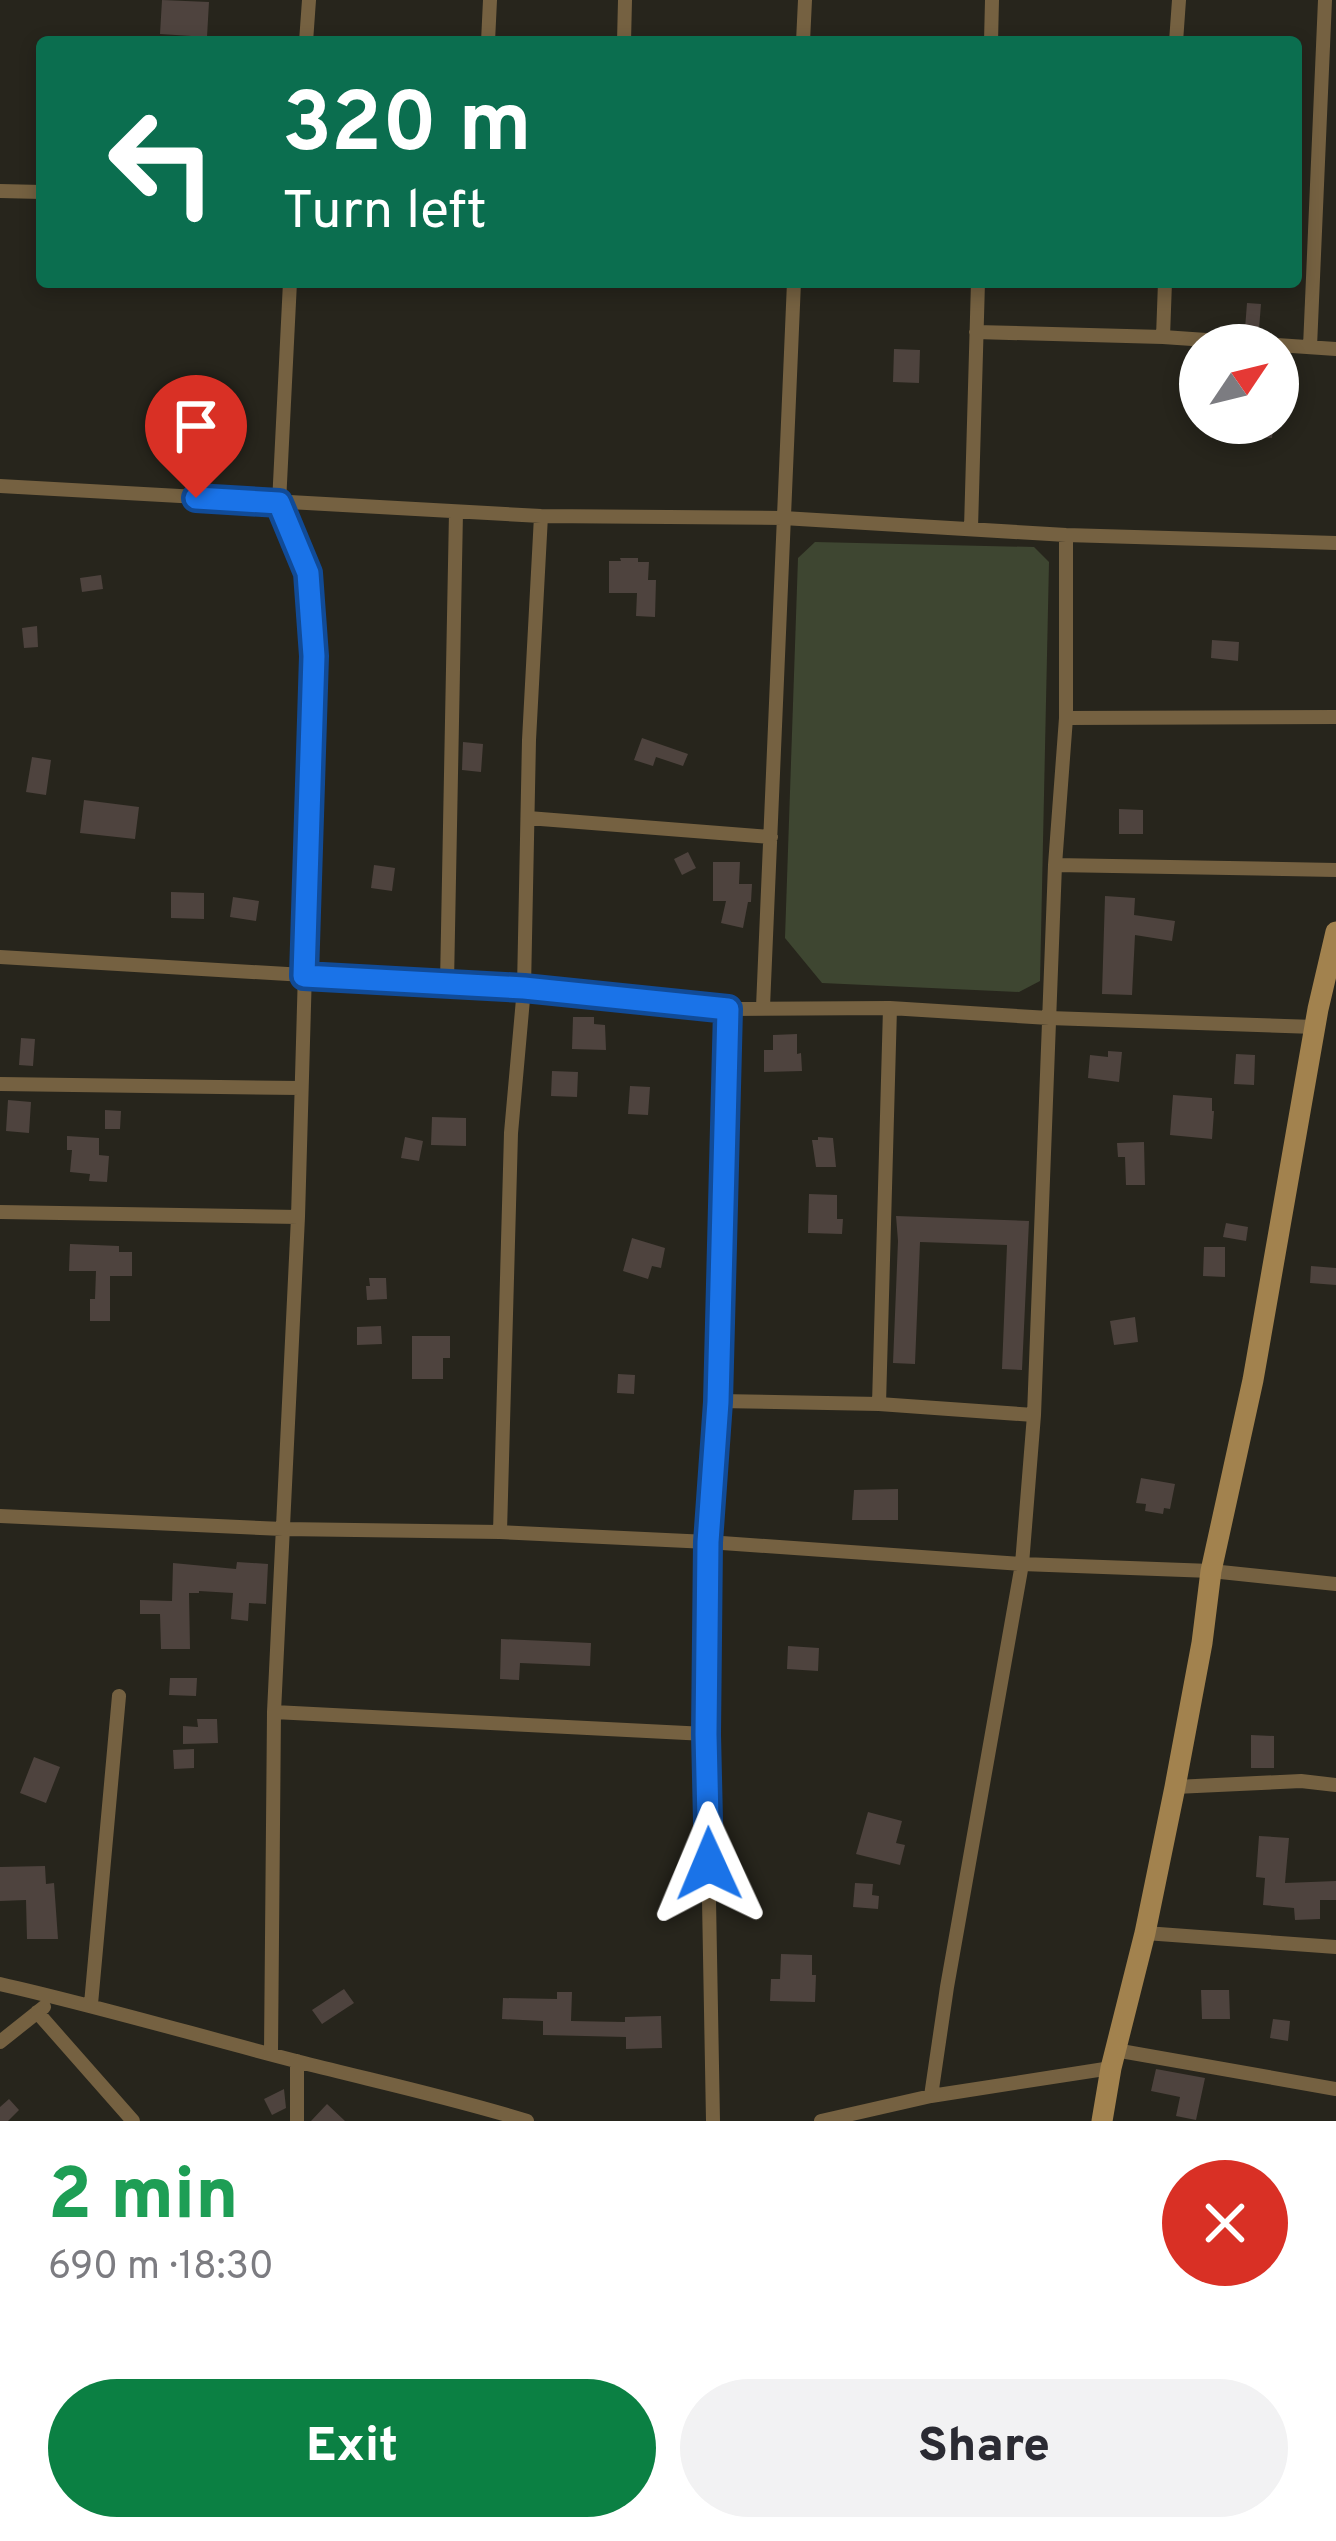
<!DOCTYPE html>
<html lang="en">
<head>
<meta charset="utf-8">
<style>
	:root { --surface:#fff; --page:#f2f2f3; --text:#2b2b33; --muted:#7c7c81; --accent:#0b8043 }
	body { margin:0; font-family:Overpass,sans-serif; background:var(--page); color:var(--text); height:100vh; display:flex; flex-direction:column; font-size:45px; white-space:nowrap }
	* { box-sizing:border-box; margin:0 }
	p { font-size:39px; color:var(--muted) }
	.icon { flex:none; width:66px; height:66px; fill:none; stroke:currentColor; stroke-width:2; stroke-linecap:round; stroke-linejoin:round }
	.map { position:relative; height:2121px; overflow:hidden }
	.panel { display:flex; flex-direction:column; background:var(--surface); flex:1 }
	.panel>* { flex:none }
	.hud { position:absolute; left:36px; top:36px; width:1266px; height:252px; border-radius:12px; box-shadow:0 6px 18px #0003; background:#0b6e4f; color:#fff; overflow:hidden }
	.needle { width:78px; rotate:55deg }
	.tools { position:absolute; left:1179px; top:324px; display:grid; gap:24px }
	.tools a { display:grid; place-items:center; width:120px; height:120px; border-radius:50%; background:var(--surface); box-shadow:0 6px 18px #0003; font-size:60px }
	.pin { position:absolute; display:grid; place-items:center; width:102px; height:102px; color:#fff; margin:-123px -51px; border-radius:50% 50% 50% 0; rotate:-45deg; box-shadow:0 0 12px #0007 }
	.pin .icon { rotate:45deg }
	.me { position:absolute; width:132px; margin:-66px; rotate:359deg; stroke-linejoin:round; filter:drop-shadow(0 0 9px #0008) }
	.turn { display:flex; align-items:center; gap:42px; height:252px; padding:0 48px; font-size:54px }
	.turn .icon { width:156px; height:156px; stroke-width:2.5 }
	.turn b { display:block; font-size:84px; line-height:102px }
	.round { display:grid; place-items:center; flex:none; width:126px; height:126px; border-radius:63px; background:var(--page) }
	.headline { display:flex; align-items:center; justify-content:space-between; height:204px; padding:0 48px }
	h1 { font-size:72px; font-weight:800; line-height:90px; color:#1e9e55 }
	.primary-button { display:flex; gap:24px; margin-top:auto; padding:24px 48px }
	.primary-button a { flex:1; height:138px; border-radius:72px; background:var(--accent); color:#fff; font-size:48px; font-weight:800; line-height:138px; text-align:center }
	.primary-button a+a { background:var(--page); color:var(--text) }
	.map>svg:first-child { display:block }
	.green { fill:#3e4631 }
	.building { fill:#4e433e }
	.lines { fill:none; stroke-linecap:round; stroke-linejoin:round }
	.street { stroke:#756141; stroke-width:14 }
	.secondary { stroke:#a2824e; stroke-width:21 }
	.route-casing { stroke:#114b97; stroke-width:30 }
	.route { stroke:#1a73e8; stroke-width:21 }
</style>
</head>
<body>
<div class="map">
<svg width="1336" height="2121" viewBox="0 0 1336 2121">
	<rect width="100%" height="100%" fill="#27251c"/>
	<path class="green" d="M 815,542 L 1034,547 L 1049,562 L 1040,981 L 1019,992 L 822,983 L 785,938 L 798,558 Z"/>
	<path class="building" d="M 162,0 L 209,2 L 207,37 L 160,34 Z
		M 1247,303 L 1261,304 L 1259,329 L 1245,329 Z
		M 894,349 L 920,350 L 919,383 L 893,382 Z
		M 199,420 L 239,422 L 239,439 L 230,439 L 230,458 L 198,457 Z
		M 1224,423 L 1274,423 L 1272,438 L 1224,434 Z
		M 620,558 L 638,558 L 638,562 L 649,562 L 648,580 L 656,580 L 655,617 L 636,616 L 637,593 L 609,593 L 609,561 L 621,561 Z
		M 101,575 L 103,589 L 82,592 L 80,578 Z
		M 37,626 L 38,647 L 24,648 L 22,628 Z
		M 1212,640 L 1239,642 L 1238,661 L 1211,658 Z
		M 642,738 L 688,754 L 683,766 L 656,757 L 653,766 L 634,760 Z
		M 463,742 L 483,744 L 481,772 L 462,770 Z
		M 32,757 L 51,760 L 46,795 L 26,792 Z
		M 84,800 L 139,807 L 135,839 L 80,833 Z
		M 1119,809 L 1143,810 L 1143,834 L 1119,834 Z
		M 688,852 L 696,868 L 682,875 L 674,859 Z
		M 713,862 L 740,862 L 739,884 L 752,884 L 751,902 L 748,902 L 743,928 L 721,923 L 726,901 L 713,901 Z
		M 374,865 L 395,868 L 392,891 L 371,888 Z
		M 171,892 L 204,893 L 204,919 L 171,918 Z
		M 1105,896 L 1135,898 L 1134,915 L 1175,921 L 1172,941 L 1135,935 L 1132,995 L 1102,994 Z
		M 233,897 L 259,901 L 256,921 L 230,917 Z
		M 573,1017 L 594,1017 L 594,1024 L 605,1025 L 606,1050 L 572,1049 Z
		M 797,1034 L 797,1054 L 801,1053 L 802,1071 L 764,1072 L 764,1050 L 773,1050 L 773,1035 Z
		M 21,1038 L 35,1039 L 33,1066 L 19,1065 Z
		M 1108,1051 L 1122,1052 L 1119,1082 L 1088,1078 L 1090,1055 L 1108,1057 Z
		M 1236,1054 L 1255,1055 L 1254,1085 L 1234,1084 Z
		M 552,1071 L 578,1072 L 577,1097 L 551,1096 Z
		M 630,1086 L 650,1087 L 648,1115 L 628,1114 Z
		M 1173,1095 L 1212,1098 L 1212,1111 L 1214,1111 L 1212,1139 L 1170,1135 Z
		M 8,1100 L 31,1102 L 29,1133 L 6,1131 Z
		M 105,1110 L 121,1111 L 120,1129 L 105,1129 Z
		M 432,1117 L 466,1118 L 466,1146 L 431,1145 Z
		M 67,1136 L 99,1138 L 99,1155 L 109,1156 L 107,1182 L 89,1181 L 90,1174 L 70,1172 L 72,1150 L 67,1150 Z
		M 405,1137 L 423,1141 L 419,1161 L 401,1158 Z
		M 818,1137 L 833,1138 L 836,1167 L 816,1167 L 812,1140 L 818,1140 Z
		M 1144,1142 L 1145,1185 L 1126,1185 L 1125,1157 L 1118,1157 L 1117,1143 Z
		M 809,1194 L 837,1195 L 837,1219 L 843,1219 L 842,1234 L 808,1233 Z
		M 896,1216 L 1029,1221 L 1022,1370 L 1002,1369 L 1007,1245 L 920,1242 L 915,1364 L 893,1363 L 898,1241 Z
		M 1226,1223 L 1248,1227 L 1246,1241 L 1223,1237 Z
		M 632,1238 L 665,1248 L 661,1268 L 652,1266 L 648,1279 L 623,1271 Z
		M 70,1244 L 119,1246 L 119,1252 L 132,1252 L 132,1276 L 110,1276 L 110,1321 L 90,1321 L 90,1299 L 95,1299 L 96,1271 L 69,1271 Z
		M 1204,1247 L 1225,1247 L 1225,1277 L 1203,1276 Z
		M 1311,1266 L 1336,1268 L 1336,1285 L 1310,1283 Z
		M 369,1278 L 386,1278 L 387,1299 L 367,1300 L 366,1286 L 370,1286 Z
		M 1135,1317 L 1138,1342 L 1114,1345 L 1110,1321 Z
		M 381,1326 L 382,1344 L 357,1345 L 357,1327 Z
		M 412,1336 L 450,1336 L 450,1358 L 443,1358 L 443,1379 L 412,1379 Z
		M 618,1374 L 635,1375 L 634,1394 L 617,1393 Z
		M 1141,1478 L 1175,1484 L 1170,1509 L 1164,1508 L 1163,1514 L 1145,1511 L 1146,1504 L 1136,1503 Z
		M 898,1489 L 898,1520 L 852,1520 L 854,1490 Z
		M 237,1562 L 268,1564 L 266,1604 L 249,1603 L 248,1621 L 231,1619 L 233,1593 L 199,1591 L 199,1593 L 189,1593 L 190,1649 L 161,1649 L 160,1614 L 140,1614 L 140,1600 L 172,1601 L 173,1563 L 236,1569 Z
		M 501,1639 L 591,1643 L 590,1666 L 520,1663 L 519,1680 L 500,1679 Z
		M 788,1646 L 819,1648 L 818,1671 L 787,1669 Z
		M 170,1678 L 197,1678 L 196,1696 L 169,1695 Z
		M 197,1719 L 217,1719 L 218,1743 L 183,1744 L 183,1726 L 198,1727 Z
		M 1251,1735 L 1274,1736 L 1274,1768 L 1251,1768 Z
		M 194,1749 L 194,1768 L 174,1769 L 173,1750 Z
		M 34,1757 L 60,1767 L 46,1803 L 20,1793 Z
		M 868,1812 L 902,1821 L 896,1843 L 905,1845 L 900,1865 L 856,1854 Z
		M 1259,1836 L 1289,1838 L 1285,1883 L 1336,1881 L 1336,1900 L 1320,1900 L 1320,1919 L 1295,1920 L 1294,1908 L 1263,1905 L 1265,1878 L 1256,1877 Z
		M 45,1866 L 46,1884 L 54,1883 L 58,1939 L 27,1939 L 26,1900 L 0,1901 L 0,1867 Z
		M 855,1883 L 873,1884 L 872,1895 L 879,1896 L 878,1909 L 853,1907 Z
		M 781,1954 L 812,1955 L 812,1975 L 816,1975 L 815,2002 L 770,2001 L 771,1979 L 780,1979 Z
		M 344,1989 L 354,2003 L 322,2024 L 312,2010 Z
		M 1201,1990 L 1229,1990 L 1230,2019 L 1202,2019 Z
		M 557,1992 L 572,1992 L 571,2021 L 625,2022 L 625,2017 L 661,2016 L 662,2048 L 626,2049 L 626,2037 L 543,2035 L 543,2021 L 502,2019 L 503,1998 L 557,1999 Z
		M 1273,2019 L 1290,2021 L 1288,2041 L 1270,2038 Z
		M 1156,2069 L 1205,2078 L 1196,2120 L 1176,2116 L 1180,2097 L 1151,2091 Z
		M 284,2089 L 286,2108 L 272,2115 L 264,2099 Z
		M 9,2099 L 19,2110 L 8,2121 L 0,2121 L 0,2107 Z
		M 327,2104 L 345,2121 L 311,2121 Z"/>
	<g class="lines">
		<path class="street" d="M 306,42 L 309,0
			M 488,42 L 490,0
			M 624,42 L 625,0
			M 803,42 L 805,0
			M 991,42 L 992,0
			M 1176,42 L 1179,0
			M 0,191 L 42,192
			M 976,332 L 1163,337 L 1336,349
			M 1163,337 L 1165,282
			M 1310,347 L 1325,0
			M 0,486 L 541,516 L 783,518 L 1066,535 L 1336,543
			M 971,528 L 978,282
			M 1066,718 L 1336,717
			M 528,818 L 771,837
			M 1055,865 L 1336,870
			M 0,957 L 524,988 L 728,1009 L 890,1008 L 1049,1018 L 1315,1027
			M 447,983 L 456,512
			M 763,1007 L 794,282
			M 0,1084 L 300,1088
			M 0,1212 L 298,1217
			M 718,1401 L 879,1404 L 1034,1415
			M 879,1404 L 890,1008
			M 0,1516 L 283,1529 L 500,1532 L 708,1542 L 1022,1564 L 1211,1571 L 1336,1584
			M 500,1532 L 511,1133 L 524,988 L 529,740 L 541,516
			M 274,1712 L 706,1734
			M 1175,1787 L 1301,1781 L 1336,1785
			M 1145,1933 L 1336,1947
			M 0,1984 C 102,2007 202,2037 304,2063 C 379,2082 453,2098 527,2121
			M 91,2004 L 119,1696
			M 37,2012 L 133,2121
			M 0,2042 L 44,2007
			M 1115,2050 L 1336,2089
			M 271,2052 L 274,1712 L 298,1217 L 314,656 L 308,573 L 279,503 L 290,282
			M 931,2096 L 947,1987 L 1022,1564 L 1034,1415 L 1055,865 L 1066,718 L 1066,535
			M 297,2121 L 297,2061
			M 713,2121 L 706,1734 L 708,1542 L 718,1401 L 728,1009
			M 821,2121 L 931,2096 L 1111,2068"/>
		<path class="secondary" d="M 1102,2121 L 1111,2068 L 1145,1933 L 1175,1787 L 1202,1643 L 1211,1571 L 1253,1380 L 1318,1009 L 1336,932"/>
	</g>
	<g class="lines">
		<defs>
			<path id="route" d="M 196,498 L 279,503 L 308,573 L 314,656 L 304,976 L 524,988 L 728,1009 L 718,1402 L 708,1542 L 706,1734 L 709,1864"/>
		</defs>
		<use href="#route" class="route-casing"/>
		<use href="#route" class="route"/>
	</g>
</svg>
<div class="tools">
<a><svg class="needle" viewBox="-14 -14 28 28"><path d="M0-13l5 13h-10z" fill="#e53935"/><path d="M0 13l5-13h-10z" fill="#7c7c81"/></svg></a>
</div>
<div class="pin" style="left:196px;top:498px;background:#d93025"><svg class="icon" aria-label="arrive" viewBox="0 0 24 24"><path d="M6 21V4h12l-3 4 3 4H6"/></svg></div>
<svg class="me" style="left:709px;top:1864px" viewBox="-20 -20 40 40"><path d="M0-17L14 15 0 8-14 15z" fill="#1a73e8" stroke="#fff" stroke-width="4"/></svg>
<div class="hud">
<div class="turn"><svg class="icon" aria-label="left" viewBox="0 0 24 24"><path d="M17 20v-9H6M10 6l-5 5 5 5"/></svg><div><b>320 m</b>Turn left</div></div>
</div>
</div>
<section class="panel">
<div class="headline"><div><h1>2 min</h1><p>690 m · 18:30</p></div><a class="round" style="background:#d93025;color:#fff"><svg class="icon" aria-label="close" viewBox="0 0 24 24"><path d="M6 6l12 12M18 6L6 18"/></svg></a></div>
<div class="primary-button"><a>Exit</a><a>Share</a></div>
</section>
</body>
</html>
